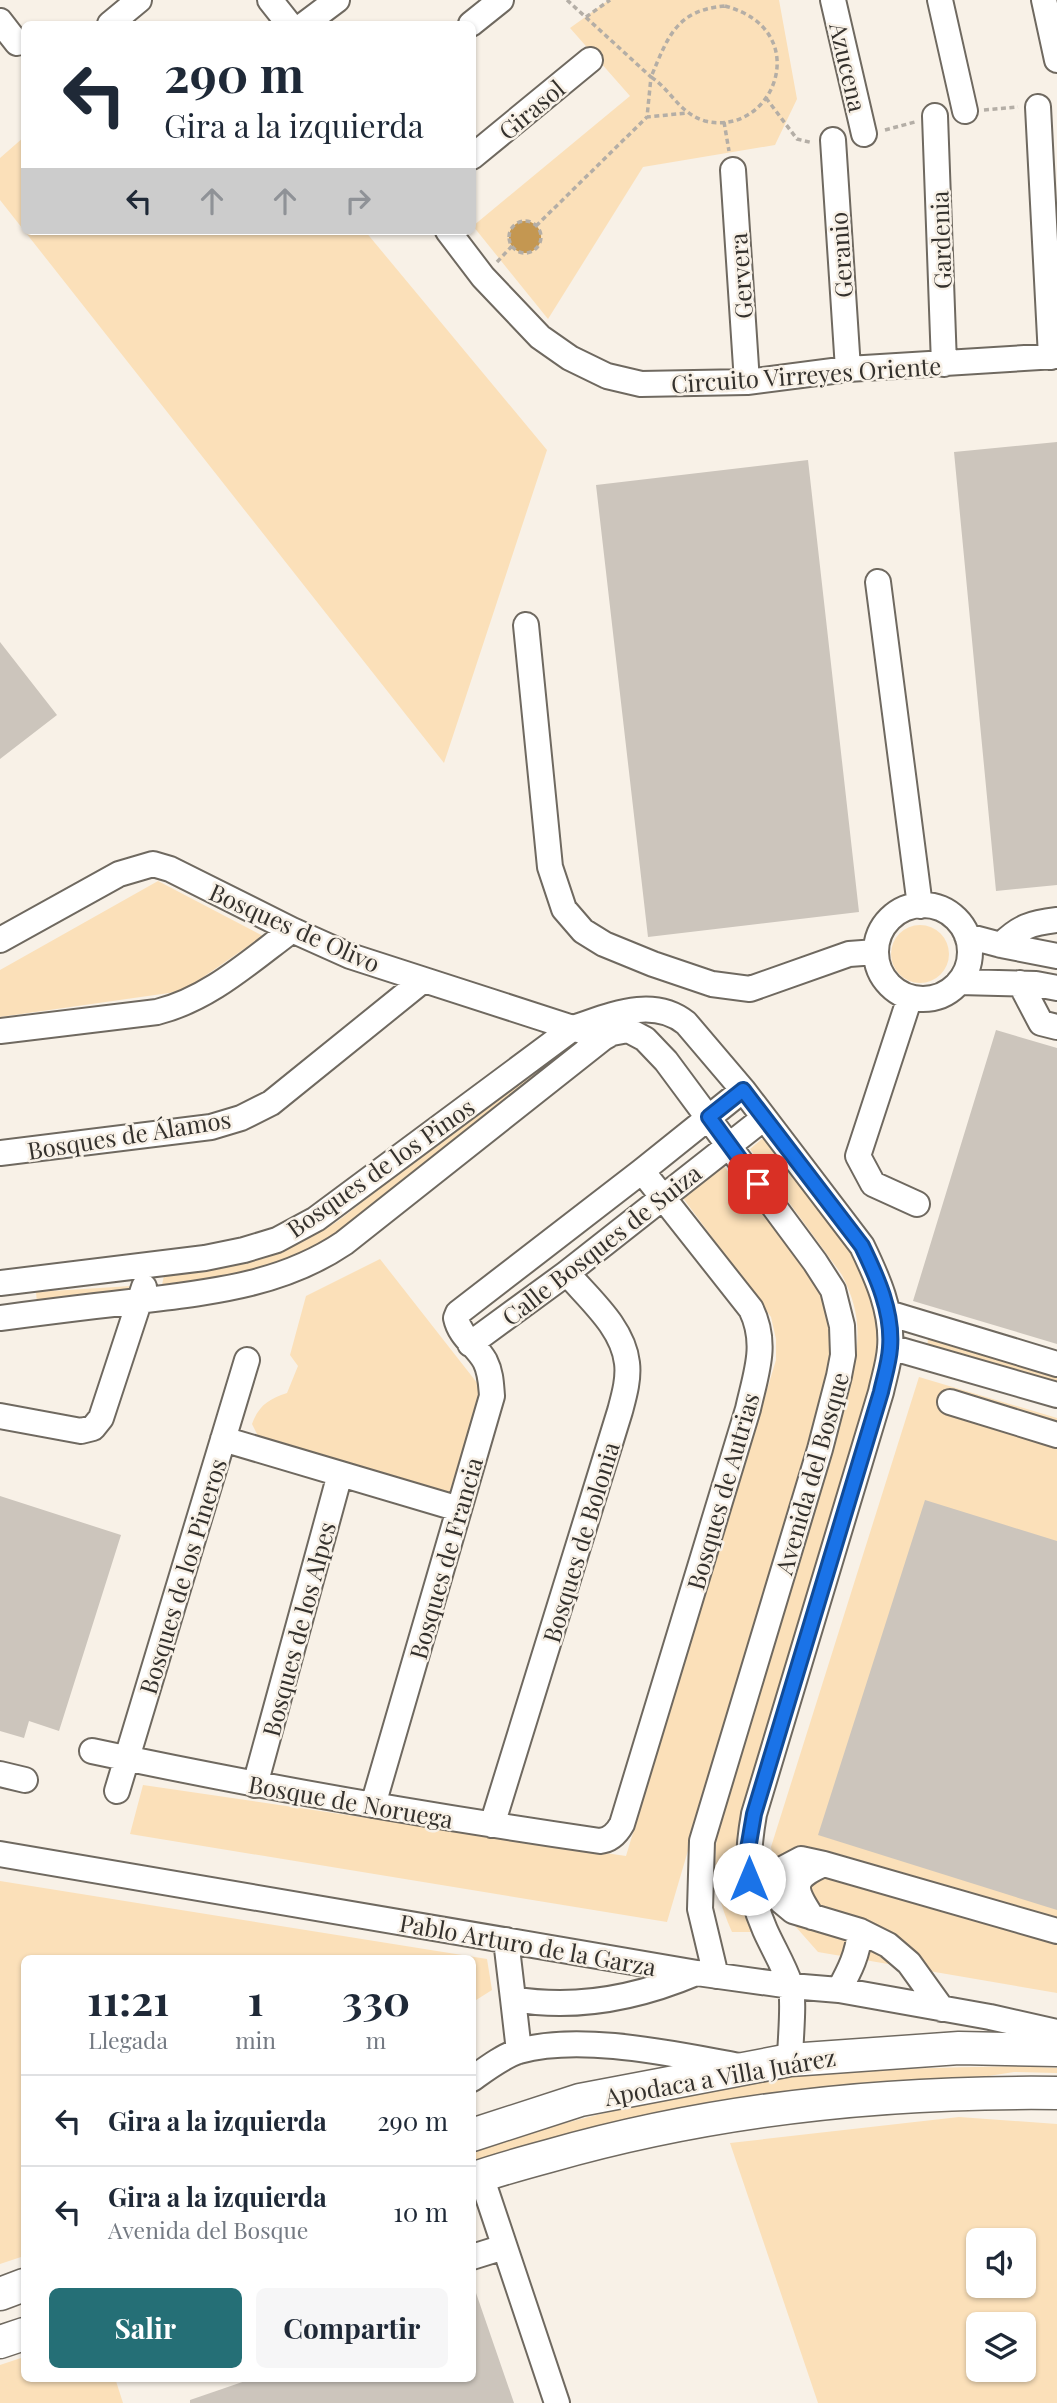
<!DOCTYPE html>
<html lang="es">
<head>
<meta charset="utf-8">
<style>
	:root { --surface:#fff; --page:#f6f6f7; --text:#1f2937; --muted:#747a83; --line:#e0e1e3; --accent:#256f76 }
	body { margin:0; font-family:"Playfair Display",serif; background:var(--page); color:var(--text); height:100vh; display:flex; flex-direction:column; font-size:26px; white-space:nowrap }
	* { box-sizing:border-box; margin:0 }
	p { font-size:23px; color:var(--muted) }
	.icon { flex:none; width:38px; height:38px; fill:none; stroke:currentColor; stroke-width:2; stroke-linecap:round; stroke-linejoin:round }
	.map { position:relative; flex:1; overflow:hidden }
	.side { position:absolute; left:21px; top:1955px; width:455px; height:427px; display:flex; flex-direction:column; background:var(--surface); border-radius:10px; box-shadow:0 2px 5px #0004 }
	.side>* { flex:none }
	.hud { position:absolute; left:21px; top:21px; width:455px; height:214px; border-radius:10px; box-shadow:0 2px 5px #0004; background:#fff; color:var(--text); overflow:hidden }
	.fabs { position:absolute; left:966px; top:2228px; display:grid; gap:14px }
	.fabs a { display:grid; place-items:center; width:70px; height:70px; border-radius:10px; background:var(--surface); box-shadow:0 2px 5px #0004; font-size:35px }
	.pin { position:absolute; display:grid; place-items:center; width:60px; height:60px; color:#fff; margin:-30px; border-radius:14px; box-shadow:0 4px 10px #0006 }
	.me { position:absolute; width:77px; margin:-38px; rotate:0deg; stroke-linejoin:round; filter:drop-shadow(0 0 5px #0008) }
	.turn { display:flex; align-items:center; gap:24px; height:147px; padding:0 28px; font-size:32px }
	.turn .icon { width:91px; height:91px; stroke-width:2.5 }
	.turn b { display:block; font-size:49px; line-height:60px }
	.lanes { display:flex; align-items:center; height:66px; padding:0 28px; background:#0003; justify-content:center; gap:35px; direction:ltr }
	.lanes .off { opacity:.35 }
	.eta { display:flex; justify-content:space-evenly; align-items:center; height:119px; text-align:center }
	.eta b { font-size:42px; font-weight:700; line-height:49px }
	.primary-button { display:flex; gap:14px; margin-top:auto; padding:14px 28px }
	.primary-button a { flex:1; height:80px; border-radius:10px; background:var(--accent); color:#fff; font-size:28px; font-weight:700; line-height:80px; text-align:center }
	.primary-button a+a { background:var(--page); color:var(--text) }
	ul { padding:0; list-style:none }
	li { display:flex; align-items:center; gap:21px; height:91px; padding:0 28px; border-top:2px solid var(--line) }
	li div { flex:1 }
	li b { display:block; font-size:26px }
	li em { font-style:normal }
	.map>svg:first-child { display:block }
	.green { fill:#fbe0b9; fill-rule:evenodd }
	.water { fill:#c49751 }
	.building { fill:#ccc5bc }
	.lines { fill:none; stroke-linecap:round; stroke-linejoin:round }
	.minor-casing { stroke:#6f6960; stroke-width:28 }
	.major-casing { stroke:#6f6960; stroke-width:35 }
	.path { stroke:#b4aea6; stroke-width:3.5; stroke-dasharray:5 3.5; stroke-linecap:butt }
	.minor { stroke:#fff; stroke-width:24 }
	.major { stroke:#fff; stroke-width:32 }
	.route-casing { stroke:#114b97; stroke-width:18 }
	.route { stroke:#1a73e8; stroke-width:12 }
	.labels { text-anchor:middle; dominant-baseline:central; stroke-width:5; stroke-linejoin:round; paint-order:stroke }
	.street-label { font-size:24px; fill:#34312d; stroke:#f8f1e7 }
</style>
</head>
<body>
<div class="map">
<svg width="1057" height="2403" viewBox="0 0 1057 2403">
	<rect width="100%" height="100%" fill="#f8f1e7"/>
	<path class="green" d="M 609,0 L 779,0 L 797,99 L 775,145 L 643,167 L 548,319 L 473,226 L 630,96 L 570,28 Z
		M 24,137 L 24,231 L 365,231 L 547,450 L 444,763 L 0,200 L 0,158 Z
		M 158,881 L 263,936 L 183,991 L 0,1017 L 0,970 Z
		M891 954a29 29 0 1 1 58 0a29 29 0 1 1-58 0Z
		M 563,1044 L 578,1048 L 346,1231 L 298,1258 L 220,1280 L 162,1285 L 164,1275 C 233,1267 278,1260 338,1221 Z
		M 768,1134 L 861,1267 L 875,1296 L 883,1350 L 740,1827 C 734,1868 741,1894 753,1932 L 732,1932 C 714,1891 713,1869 718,1825 L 853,1369 C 861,1333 859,1309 842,1275 L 750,1149 Z
		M 723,1165 L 820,1286 L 831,1316 L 831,1364 L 667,1922 L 130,1834 L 143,1785 L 626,1856 L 776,1360 L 776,1339 L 771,1317 L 683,1198 Z
		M 380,1259 L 485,1393 L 456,1500 L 258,1436 L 252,1424 C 259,1405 269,1399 287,1393 L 298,1366 L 290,1355 L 306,1296 Z
		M 131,1286 L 131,1295 L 37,1303 L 36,1292 Z
		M 929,1333 L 1057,1372 L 1057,1385 L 927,1346 Z
		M 919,1377 L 1057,1418 L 1057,1993 L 818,1952 L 788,1918 L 771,1847 Z
		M 0,1881 L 487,1959 L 492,1990 L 473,2002 L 472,1958 L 24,1958 L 24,2256 L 0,2264 Z
		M 1017,2066 L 1057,2068 L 1057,2073 L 1014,2072 L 963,2080 L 877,2083 L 767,2095 L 649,2117 L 473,2167 L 473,2149 C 578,2118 690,2089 799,2076 C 871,2068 944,2068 1017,2066 Z
		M 959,2117 L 1057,2124 L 1057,2403 L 818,2403 L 730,2143 ZM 978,2240 L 1024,2240 L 1024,2286 L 978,2286 ZM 978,2324 L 1024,2324 L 1024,2370 L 978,2370 Z
		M 24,2357 L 24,2378 L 115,2378 L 123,2403 L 0,2403 L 0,2365 Z"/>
	<path class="water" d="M509 237a16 16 0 1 1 32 0a16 16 0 1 1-32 0Z"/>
	<path class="building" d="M 1057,442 L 1057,885 L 996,891 L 954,452 Z
		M 808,460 L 859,912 L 648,937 L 596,485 Z
		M 0,642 L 57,715 L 0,759 Z
		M 996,1030 L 1057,1048 L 1057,1344 L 913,1301 Z
		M 0,1496 L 121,1535 L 59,1731 L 29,1721 L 24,1738 L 0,1731 Z
		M 925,1500 L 1057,1541 L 1057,1910 L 818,1835 Z
		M 472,2290 L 475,2290 L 514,2403 L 190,2403 L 190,2400 L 254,2378 L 472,2378 Z"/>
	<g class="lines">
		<defs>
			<path id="minor" d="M 270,0 L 289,24
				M 833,0 L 864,134
				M 940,0 L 965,111
				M 1044,0 L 1057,60
				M 0,21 L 17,43
				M 110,24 L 139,0
				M 305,24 L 337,0
				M 471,24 L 501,0
				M 1038,107 L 1051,357
				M 935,116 L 944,364
				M 833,140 L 848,369
				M 472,157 L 590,60
				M 733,170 L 747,382
				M 448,231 L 483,277 L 540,337 L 570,358 L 607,376 L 641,384 L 747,382 L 848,369 L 1057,356
				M 878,582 L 920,906
				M 526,625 L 550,867 L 564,909 L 583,931 L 604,944 L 653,964 L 712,984 L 750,989 L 849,954 L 876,952
				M876 952a47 47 0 1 1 94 0a47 47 0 1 1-94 0Z
				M 967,936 L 1001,945 L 1057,956
				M 0,940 L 119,874 L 153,864 L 170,869 L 292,930 L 350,956 L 582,1031
				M 1001,945 C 1019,927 1031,923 1057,920
				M 959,982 L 1036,984 L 1057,988
				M 1020,983 L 1041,1023 L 1057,1027
				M 910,997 L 858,1156 L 873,1184 L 917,1204
				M 0,1031 L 157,1012 C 209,999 249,962 292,930
				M 0,1153 L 211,1127 L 241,1118 L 271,1103 L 422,981
				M 0,1283 L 205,1258 L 244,1250 L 277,1240 L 316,1219 L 573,1028 C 610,1016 652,996 686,1023 L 743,1090 L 862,1246 C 877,1277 893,1312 890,1348 C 889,1363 884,1378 881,1392 L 754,1814 C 746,1860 746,1886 765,1930 C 773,1948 784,1966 790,1984 C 795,1999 790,2042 790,2060
				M 888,1313 L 1057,1364
				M 0,1318 C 46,1312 93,1306 139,1301 C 211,1292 282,1285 344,1243 L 603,1038 L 612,1033 L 628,1030 L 645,1039 L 666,1061 L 815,1262 L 833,1290 L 842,1326 L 843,1355 L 839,1376 L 820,1449 L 702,1841 L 700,1909 L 716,1976
				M 470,1344 L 567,1273 L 764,1118
				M 890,1347 L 1057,1395
				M 950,1402 L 1057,1435
				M 0,1416 L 81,1431 L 93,1428 L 101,1418 L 144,1287
				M 223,1439 L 459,1509
				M 92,1751 C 260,1787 429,1816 600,1841 C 611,1840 617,1833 622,1824 L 748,1409 C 756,1373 768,1344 751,1309 L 642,1171
				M 0,1774 L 25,1780
				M 255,1785 L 340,1474
				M 117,1791 L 247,1360
				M 373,1805 L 492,1396 C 491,1384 491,1373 485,1361 C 476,1345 460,1337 456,1318 L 458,1313 L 642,1171 L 743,1090
				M 492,1825 L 620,1411 C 624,1396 629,1379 627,1363 C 623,1327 589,1299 567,1273
				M 0,1854 L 697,1973 L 791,1986 L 839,1990 L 990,2017 L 1057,2032
				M 812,1917 C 793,1888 790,1879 824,1864
				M 506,1940 L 513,1999 C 576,2010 637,1998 696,1973
				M 839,1990 C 850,1970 858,1954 860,1931
				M 513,1999 L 519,2051
				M 942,2009 L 909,1963 L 888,1945 L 860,1931 L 793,1911 L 781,1901 L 778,1887 L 784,1868 L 801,1859 L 824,1864 L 1057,1931
				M 472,2079 C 486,2069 503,2056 519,2051 C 582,2033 677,2055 740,2066
				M 481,2176 L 557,2403
				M 472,2257 L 504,2247"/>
			<path id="major" d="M 472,2135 L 580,2100 L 790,2060 L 959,2048 L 1057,2050
				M 472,2179 C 497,2170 523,2163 549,2156 C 713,2109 887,2091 1057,2093
				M 0,2294 L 24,2285
				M 0,2342 L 24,2334"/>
		</defs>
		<use href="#minor" class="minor-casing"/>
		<use href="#major" class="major-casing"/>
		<path class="path" d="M 567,0 L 651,77 L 647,117 L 687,113
			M 725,6 C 816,30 774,138 705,121 C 680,114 671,90 651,77 C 668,37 676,10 725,6 Z
			M 586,17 L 610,0
			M 766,98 L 797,139 L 813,143
			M 984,110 L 1018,107
			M 724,122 L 729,151
			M 885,130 L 915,122
			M509 237a16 16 0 1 1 32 0a16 16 0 1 1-32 0Z
			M 536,226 L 647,117
			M 497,262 L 512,246"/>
		<use href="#minor" class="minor"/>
		<use href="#major" class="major"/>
	</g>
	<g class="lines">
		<defs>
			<path id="route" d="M 749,1879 L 748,1849 L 754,1814 L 881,1392 C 884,1378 889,1363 890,1348 C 893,1312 877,1277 862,1246 L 743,1090 L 709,1117 L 758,1184"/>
		</defs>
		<use href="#route" class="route-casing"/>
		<use href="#route" class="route"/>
	</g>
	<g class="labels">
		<g class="street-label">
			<text transform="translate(849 67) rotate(77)">Azucena</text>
			<text transform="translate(531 109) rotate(-40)">Girasol</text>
			<text transform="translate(940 240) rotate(-92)">Gardenia</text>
			<text transform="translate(840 255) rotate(-94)">Geranio</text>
			<text transform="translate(740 276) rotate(-94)">Gervera</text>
			<text transform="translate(806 374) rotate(-4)">Circuito Virreyes Oriente</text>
			<text transform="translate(295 927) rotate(24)">Bosques de Olivo</text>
			<text transform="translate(129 1134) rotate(-9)">Bosques de Álamos</text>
			<text transform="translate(380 1167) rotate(-35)">Bosques de los Pinos</text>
			<text transform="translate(601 1244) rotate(-38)">Calle Bosques de Suiza</text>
			<text transform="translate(811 1473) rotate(-74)">Avenida del Bosque</text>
			<text transform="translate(722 1491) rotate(-74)">Bosques de Autrias</text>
			<text transform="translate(580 1542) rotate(-73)">Bosques de Bolonia</text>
			<text transform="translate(445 1558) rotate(-74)">Bosques de Francia</text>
			<text transform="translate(182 1576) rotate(-73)">Bosques de los Pineros</text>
			<text transform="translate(298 1629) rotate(-75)">Bosques de los Alpes</text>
			<text transform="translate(351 1801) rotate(10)">Bosque de Noruega</text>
			<text transform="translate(528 1944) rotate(10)">Pablo Arturo de la Garza</text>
			<text transform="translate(720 2076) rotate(-10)">Apodaca a Villa Juárez</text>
		</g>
	</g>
</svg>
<div class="fabs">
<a><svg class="icon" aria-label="sound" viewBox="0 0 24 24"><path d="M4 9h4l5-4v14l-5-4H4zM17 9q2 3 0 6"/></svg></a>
<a><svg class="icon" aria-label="layers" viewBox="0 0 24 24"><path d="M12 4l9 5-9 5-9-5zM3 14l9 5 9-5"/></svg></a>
</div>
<div class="pin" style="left:758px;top:1184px;background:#d93025"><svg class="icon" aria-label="arrive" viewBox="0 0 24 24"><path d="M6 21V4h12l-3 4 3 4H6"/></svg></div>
<svg class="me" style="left:749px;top:1879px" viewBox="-20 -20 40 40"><circle r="19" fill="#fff"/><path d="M0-13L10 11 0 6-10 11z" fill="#1a73e8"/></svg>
<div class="hud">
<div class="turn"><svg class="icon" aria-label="left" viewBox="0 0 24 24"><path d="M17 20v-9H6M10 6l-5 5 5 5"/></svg><div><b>290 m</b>Gira a la izquierda</div></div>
<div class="lanes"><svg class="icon" aria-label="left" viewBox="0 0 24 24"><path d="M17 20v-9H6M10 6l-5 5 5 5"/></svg><svg class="icon off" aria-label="ahead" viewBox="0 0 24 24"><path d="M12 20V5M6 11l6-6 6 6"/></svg><svg class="icon off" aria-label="ahead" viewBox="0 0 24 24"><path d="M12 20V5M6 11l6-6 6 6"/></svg><svg class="icon off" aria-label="right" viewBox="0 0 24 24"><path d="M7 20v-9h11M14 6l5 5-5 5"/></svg></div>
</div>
<section class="side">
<div class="eta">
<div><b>11:21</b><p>Llegada</p></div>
<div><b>1</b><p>min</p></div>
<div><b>330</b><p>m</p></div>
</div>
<ul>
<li><svg class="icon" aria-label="left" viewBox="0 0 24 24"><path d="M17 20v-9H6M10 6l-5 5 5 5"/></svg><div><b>Gira a la izquierda</b></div><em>290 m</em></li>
<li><svg class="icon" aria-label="left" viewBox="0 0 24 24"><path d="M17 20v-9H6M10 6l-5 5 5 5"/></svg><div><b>Gira a la izquierda</b><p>Avenida del Bosque</p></div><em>10 m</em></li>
</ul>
<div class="primary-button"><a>Salir</a><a>Compartir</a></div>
</section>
</div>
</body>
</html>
